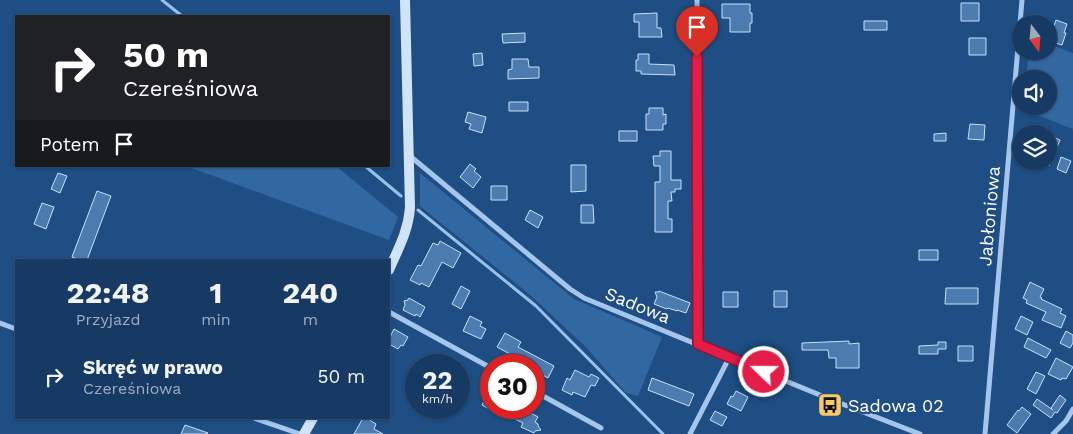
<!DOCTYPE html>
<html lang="pl">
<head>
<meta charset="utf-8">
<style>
	:root { --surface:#163a63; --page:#23456c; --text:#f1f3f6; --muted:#9eadbe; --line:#355478 }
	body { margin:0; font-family:"Work Sans",sans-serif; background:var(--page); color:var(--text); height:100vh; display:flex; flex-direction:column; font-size:19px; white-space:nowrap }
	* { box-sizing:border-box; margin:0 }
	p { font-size:16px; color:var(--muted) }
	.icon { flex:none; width:28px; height:28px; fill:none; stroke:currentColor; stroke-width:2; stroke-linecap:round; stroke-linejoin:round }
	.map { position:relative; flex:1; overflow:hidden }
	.sheet { position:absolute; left:15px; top:259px; width:375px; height:160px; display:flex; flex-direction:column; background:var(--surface); border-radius:0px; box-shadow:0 1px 4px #0004,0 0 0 1px var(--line) }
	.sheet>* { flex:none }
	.guide { position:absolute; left:15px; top:15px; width:375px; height:152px; border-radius:0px; box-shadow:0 1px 4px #0004,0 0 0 1px var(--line); background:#202124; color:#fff; overflow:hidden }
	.needle { width:32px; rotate:164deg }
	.tools { position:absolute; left:1012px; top:15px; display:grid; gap:10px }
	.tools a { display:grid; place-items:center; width:45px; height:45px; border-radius:50%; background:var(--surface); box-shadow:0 1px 4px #0004,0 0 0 1px var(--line); font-size:25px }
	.speed { position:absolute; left:405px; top:354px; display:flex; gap:10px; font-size:25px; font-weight:700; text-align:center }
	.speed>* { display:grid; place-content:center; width:65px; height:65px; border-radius:50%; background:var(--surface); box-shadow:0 1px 4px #0004,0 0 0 1px var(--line); line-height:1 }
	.speed small { font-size:12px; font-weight:400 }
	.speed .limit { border:8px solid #d22; background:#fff; color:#111 }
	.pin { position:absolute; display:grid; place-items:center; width:42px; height:42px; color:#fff; margin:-51px -21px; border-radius:50% 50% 50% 0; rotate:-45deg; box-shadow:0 0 5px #0007 }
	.pin .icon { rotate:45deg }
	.me { position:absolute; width:55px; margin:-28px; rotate:292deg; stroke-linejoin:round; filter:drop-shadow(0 0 4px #0008) }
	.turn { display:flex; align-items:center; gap:18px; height:105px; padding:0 25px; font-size:22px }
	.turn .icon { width:65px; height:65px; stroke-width:2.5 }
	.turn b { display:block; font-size:35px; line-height:42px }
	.then { display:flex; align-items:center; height:48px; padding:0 25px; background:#0003; gap:10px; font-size:19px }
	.eta { display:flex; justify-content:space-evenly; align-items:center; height:85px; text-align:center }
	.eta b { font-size:30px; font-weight:700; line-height:35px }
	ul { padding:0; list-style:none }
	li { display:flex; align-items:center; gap:15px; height:65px; padding:0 25px }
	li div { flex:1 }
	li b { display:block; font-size:19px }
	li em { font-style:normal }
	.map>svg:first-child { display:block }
	.green { fill:#3268a1 }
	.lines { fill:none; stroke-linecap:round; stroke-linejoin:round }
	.stream { stroke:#99c2eb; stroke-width:3 }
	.building { fill:#4b7baf; stroke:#cae0f7 }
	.street { stroke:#a5c6ea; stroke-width:5 }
	.secondary { stroke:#d1e3f7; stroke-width:10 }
	.route-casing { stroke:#92132f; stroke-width:12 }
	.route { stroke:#e11d48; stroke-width:9 }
	.labels { text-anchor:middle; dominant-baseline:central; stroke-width:4.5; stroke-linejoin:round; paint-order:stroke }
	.street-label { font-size:18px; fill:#fff; stroke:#1e4e84 }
	.poi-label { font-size:18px; fill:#fff; stroke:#1e4e84; text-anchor:start }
</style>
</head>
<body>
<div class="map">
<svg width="1073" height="434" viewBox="0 0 1073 434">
	<rect width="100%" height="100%" fill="#1e4e84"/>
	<path class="green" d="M 1049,44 L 1073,53 L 1073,129 L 1024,110 L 1024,106 L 1049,106 L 1049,79 L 1026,79 L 1029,51 L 1049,51 Z
		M 186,166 L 336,166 L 398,217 L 389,240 Z
		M 420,173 L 574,299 L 662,337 L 638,396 L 626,393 L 586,347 L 529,294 L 420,206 Z"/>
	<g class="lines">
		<path class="stream" d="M 162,0 L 182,16
			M 365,166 L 401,196
			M 418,210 L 536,306 L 663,434"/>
	</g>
	<path class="building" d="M 961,3 L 979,3 L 979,21 L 961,21 Z
		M 722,4 L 750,4 L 750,13 L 752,13 L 752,23 L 750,23 L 750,32 L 730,32 L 730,18 L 722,18 Z
		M 657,13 L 657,28 L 661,28 L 662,37 L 639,37 L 639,22 L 634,22 L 634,14 Z
		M 1056,20 L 1067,24 L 1064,33 L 1066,33 L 1062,45 L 1049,41 Z
		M 864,21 L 887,21 L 887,30 L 864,30 Z
		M 525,33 L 525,42 L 503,43 L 502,34 Z
		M 969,38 L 986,38 L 986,55 L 969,55 Z
		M 482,53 L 483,65 L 474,66 L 473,54 Z
		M 638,54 L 649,54 L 649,64 L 674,65 L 675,75 L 641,74 L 641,71 L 636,71 L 636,60 L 638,60 Z
		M 512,59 L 528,59 L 529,67 L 539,67 L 539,78 L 508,79 L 508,70 L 512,69 Z
		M 509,102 L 528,102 L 528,111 L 509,111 Z
		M 649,108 L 663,108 L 663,115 L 666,114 L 666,124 L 663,124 L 663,130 L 646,130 L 646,114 L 649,114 Z
		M 468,112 L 486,117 L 482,133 L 469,129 L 471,124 L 465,122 Z
		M 970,124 L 985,125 L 984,140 L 968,139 Z
		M 619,131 L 637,131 L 637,141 L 619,141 Z
		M 946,133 L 946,141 L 934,141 L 934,134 Z
		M 1049,135 L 1060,140 L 1049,166 Z
		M 660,151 L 671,151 L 671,180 L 681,180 L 681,189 L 675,189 L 675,192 L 671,192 L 672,201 L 668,201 L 668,219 L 672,219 L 672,232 L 655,232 L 655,182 L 660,182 L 660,166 L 654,166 L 653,156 L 660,156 Z
		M 1061,157 L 1071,161 L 1066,173 L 1057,169 Z
		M 470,164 L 476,169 L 474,171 L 481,177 L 473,188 L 460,177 Z
		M 571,165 L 586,165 L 586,191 L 571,192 Z
		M 58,173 L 67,176 L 60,193 L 51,189 Z
		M 491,186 L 507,186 L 507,200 L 491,200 Z
		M 97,191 L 111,196 L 87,260 L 80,260 L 72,257 Z
		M 42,203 L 54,207 L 46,229 L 34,224 Z
		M 581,205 L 593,205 L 594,223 L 581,223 Z
		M 530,210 L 543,217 L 538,228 L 525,220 Z
		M 440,241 L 461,253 L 453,268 L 442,262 L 429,287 L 421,283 L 420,285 L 410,280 L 418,265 L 421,266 L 433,243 L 438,245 Z
		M 919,250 L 938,250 L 938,260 L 919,260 Z
		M 1030,282 L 1044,289 L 1040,297 L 1042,298 L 1041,299 L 1062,309 L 1060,313 L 1066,316 L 1061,328 L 1042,320 L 1046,312 L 1026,303 L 1027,300 L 1023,298 Z
		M 461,286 L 470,291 L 461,309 L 452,304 Z
		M 946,288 L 978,288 L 978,304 L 945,304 Z
		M 659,291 L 690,303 L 686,313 L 677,310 L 677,311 L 668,308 L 667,309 L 654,304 L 657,297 L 655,292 L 659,292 Z
		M 774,291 L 787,291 L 787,307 L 774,307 Z
		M 723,292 L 738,292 L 738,307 L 723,307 Z
		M 409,298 L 425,307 L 420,317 L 416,314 L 415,316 L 403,310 L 405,305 L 404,301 L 408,300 Z
		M 470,316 L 482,322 L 480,326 L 486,329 L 481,339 L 463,331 Z
		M 1021,316 L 1033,322 L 1027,335 L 1015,329 Z
		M 394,329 L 408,337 L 403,346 L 401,345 L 398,349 L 389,344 L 389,339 Z
		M 1066,331 L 1073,335 L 1073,343 L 1070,348 L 1060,343 Z
		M 505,333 L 521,342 L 518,347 L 554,366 L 548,378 L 534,370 L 534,365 L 530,365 L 497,347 Z
		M 1028,338 L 1051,350 L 1046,358 L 1024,347 Z
		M 849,341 L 849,344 L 859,343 L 859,368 L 836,368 L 836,358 L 829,358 L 828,350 L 802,350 L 802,343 Z
		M 938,342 L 946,342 L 946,349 L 938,349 L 938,354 L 919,354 L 919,346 L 938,345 Z
		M 958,346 L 973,346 L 973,361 L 958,361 Z
		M 428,356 L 444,365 L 423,365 Z
		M 1056,358 L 1073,367 L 1066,379 L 1062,378 L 1061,380 L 1048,374 Z
		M 575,370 L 589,377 L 591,374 L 599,378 L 595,386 L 591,385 L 585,397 L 573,392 L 572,395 L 562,390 L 567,378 L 570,380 Z
		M 1036,372 L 1045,376 L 1036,394 L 1027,389 Z
		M 459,375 L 469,379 L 459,400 Z
		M 652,378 L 694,394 L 689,406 L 648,390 Z
		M 491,388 L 491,410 L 482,405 Z
		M 736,391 L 748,397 L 741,411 L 727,404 L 731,396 L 733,397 Z
		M 1060,395 L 1066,400 L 1057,413 L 1055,412 L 1051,418 L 1033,405 L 1037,399 L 1053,410 L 1051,408 Z
		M 1022,407 L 1031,414 L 1017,433 L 1007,425 L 1018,410 L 1019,411 Z
		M 493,408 L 516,408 L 529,412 L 538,417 L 535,422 L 538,424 L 538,426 L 541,430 L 535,431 L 534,433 L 521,427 L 523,423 Z
		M 715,411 L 727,417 L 722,426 L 710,420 Z
		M 363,418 L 366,419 L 369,418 L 371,421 L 376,424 L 374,429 L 383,434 L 354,434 Z
		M 185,425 L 208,433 L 207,434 L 181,434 Z"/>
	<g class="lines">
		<path class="street" d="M 697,0 L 698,344
			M 410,156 L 570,289 L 584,298 L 832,400 L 920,434
			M 389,312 L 491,368
			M 0,323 L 16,329
			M 534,391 L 601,428
			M 254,418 L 300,434
			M 690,434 L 729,358
			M 985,434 L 1022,0
			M 1053,434 L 1066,421 L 1073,409"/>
		<path class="secondary" d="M 389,270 C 398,249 408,232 410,208 L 405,0
			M 304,434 L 313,418"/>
	</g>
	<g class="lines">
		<defs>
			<path id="route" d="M 697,57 L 698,344 L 764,372"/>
		</defs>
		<use href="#route" class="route-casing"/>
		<use href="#route" class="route"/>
	</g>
	<defs>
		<symbol id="bus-square" viewBox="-11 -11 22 22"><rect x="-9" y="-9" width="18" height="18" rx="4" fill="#f9c965" stroke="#1e4e84"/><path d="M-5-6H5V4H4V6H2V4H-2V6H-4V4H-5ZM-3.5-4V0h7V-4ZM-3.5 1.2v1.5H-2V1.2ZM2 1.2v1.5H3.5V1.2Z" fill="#111"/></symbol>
	</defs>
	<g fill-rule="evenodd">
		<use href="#bus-square" x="816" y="391" width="28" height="28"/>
	</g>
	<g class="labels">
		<g class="street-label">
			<text transform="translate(989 216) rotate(-85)">Jabłoniowa</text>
			<text transform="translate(638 305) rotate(22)">Sadowa</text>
		</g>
		<g class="poi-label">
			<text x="848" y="405">Sadowa 02</text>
		</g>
	</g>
</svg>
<div class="tools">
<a><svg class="needle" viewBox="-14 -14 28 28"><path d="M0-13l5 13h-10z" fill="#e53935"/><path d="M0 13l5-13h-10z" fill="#9eadbe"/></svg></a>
<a><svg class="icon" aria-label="sound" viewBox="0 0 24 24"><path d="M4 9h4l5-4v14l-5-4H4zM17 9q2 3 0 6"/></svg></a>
<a><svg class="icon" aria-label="layers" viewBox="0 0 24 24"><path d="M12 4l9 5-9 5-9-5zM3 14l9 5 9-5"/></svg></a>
</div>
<div class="speed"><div>22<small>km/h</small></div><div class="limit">30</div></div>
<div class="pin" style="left:697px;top:57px;background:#d93025"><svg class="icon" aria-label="arrive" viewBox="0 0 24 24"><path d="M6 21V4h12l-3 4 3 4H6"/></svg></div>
<svg class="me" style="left:764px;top:372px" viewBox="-20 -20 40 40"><circle r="17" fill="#e11d48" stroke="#fff" stroke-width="3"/><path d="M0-11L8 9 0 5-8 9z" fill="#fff"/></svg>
<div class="guide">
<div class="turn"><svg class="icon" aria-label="right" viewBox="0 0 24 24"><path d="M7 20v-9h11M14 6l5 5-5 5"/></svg><div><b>50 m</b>Czereśniowa</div></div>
<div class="then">Potem<svg class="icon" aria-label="arrive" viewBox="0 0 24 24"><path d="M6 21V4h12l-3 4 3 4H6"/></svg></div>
</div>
<section class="sheet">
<div class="eta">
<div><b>22:48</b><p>Przyjazd</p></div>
<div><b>1</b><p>min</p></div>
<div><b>240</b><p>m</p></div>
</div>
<ul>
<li><svg class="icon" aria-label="right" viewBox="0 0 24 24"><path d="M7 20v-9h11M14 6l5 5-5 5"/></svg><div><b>Skręć w prawo</b><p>Czereśniowa</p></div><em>50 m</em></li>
</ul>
</section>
</div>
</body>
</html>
